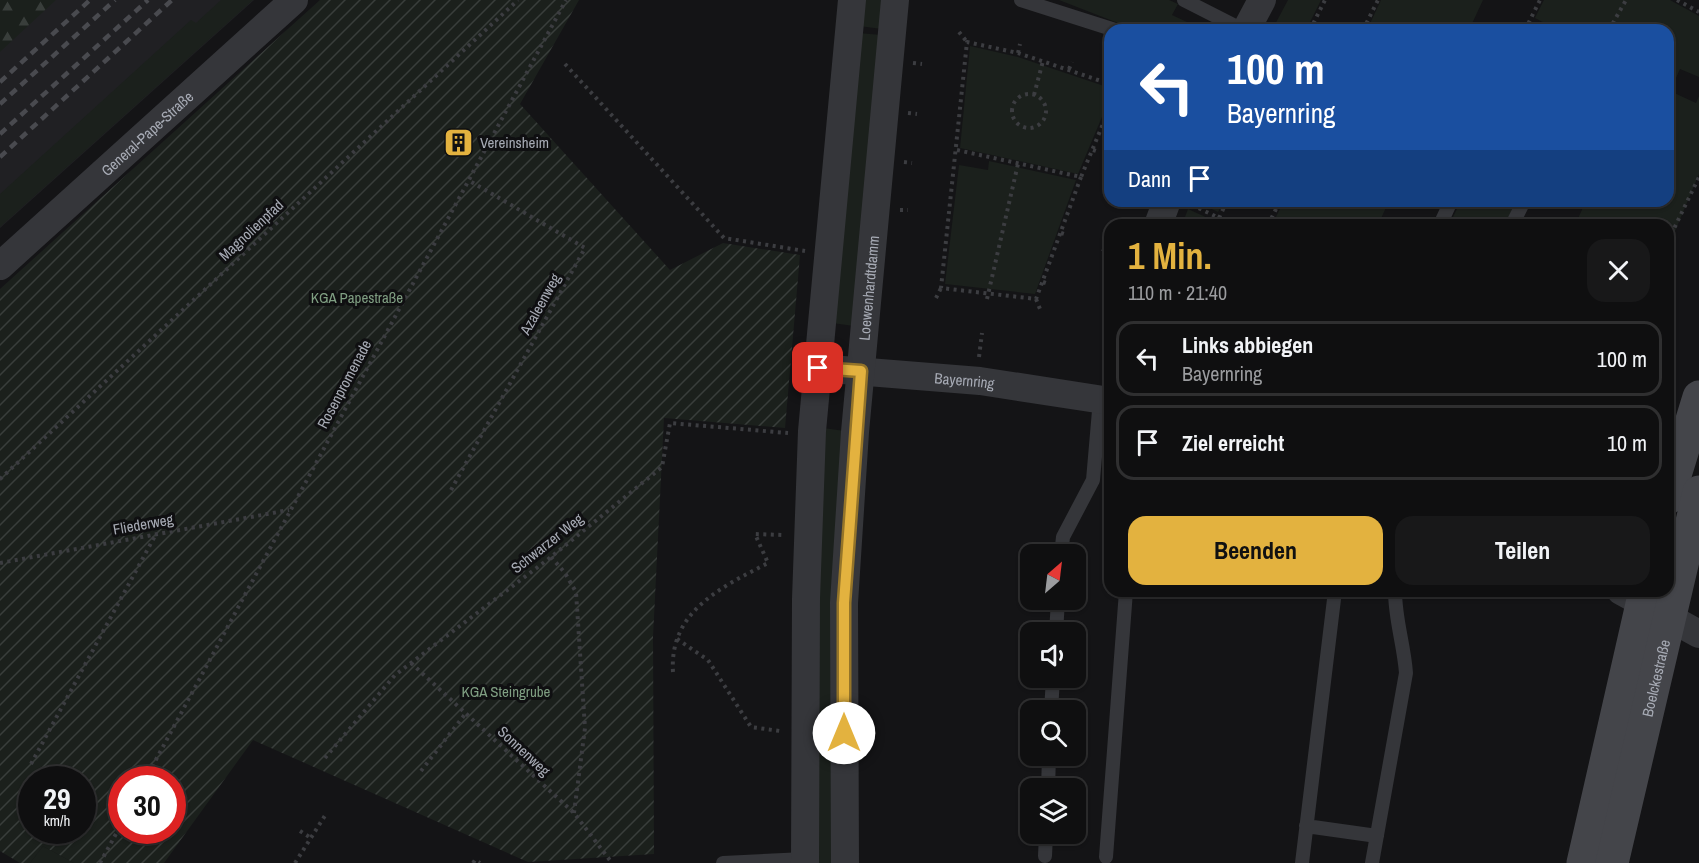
<!DOCTYPE html>
<html lang="de">
<head>
<meta charset="utf-8">
<style>
	:root { --surface:#0f0f10; --page:#181819; --text:#f1f3f6; --muted:#9b9c9f; --line:#2f2f30; --accent:#e3b23f }
	body { margin:0; font-family:"Archivo Narrow",sans-serif; background:var(--page); color:var(--text); height:100vh; display:flex; flex-direction:column; font-size:22px; white-space:nowrap }
	* { box-sizing:border-box; margin:0 }
	p { font-size:20px; color:var(--muted) }
	.icon { flex:none; width:33px; height:33px; fill:none; stroke:currentColor; stroke-width:2; stroke-linecap:round; stroke-linejoin:round }
	.map { position:relative; flex:1; overflow:hidden }
	.drawer { position:absolute; left:1104px; top:219px; width:570px; height:378px; display:flex; flex-direction:column; background:var(--surface); border-radius:18px; box-shadow:0 2px 4px #0004,0 0 0 2px var(--line) }
	.drawer>* { flex:none }
	.banner { position:absolute; left:1104px; top:24px; width:570px; height:183px; border-radius:18px; box-shadow:0 2px 4px #0004,0 0 0 2px var(--line); background:#1a4fa0; color:#fff; overflow:hidden }
	.needle { width:39px; rotate:28deg }
	.buttons { position:absolute; left:1020px; top:544px; display:grid; gap:12px }
	.buttons a { display:grid; place-items:center; width:66px; height:66px; border-radius:12px; background:var(--surface); box-shadow:0 2px 4px #0004,0 0 0 2px var(--line); font-size:30px }
	.speed { position:absolute; left:18px; top:766px; display:flex; gap:12px; font-size:30px; font-weight:700; text-align:center }
	.speed>* { display:grid; place-content:center; width:78px; height:78px; border-radius:50%; background:var(--surface); box-shadow:0 2px 4px #0004,0 0 0 2px var(--line); line-height:1 }
	.speed small { font-size:15px; font-weight:400 }
	.speed .limit { border:9px solid #d22; background:#fff; color:#111 }
	.pin { position:absolute; display:grid; place-items:center; width:51px; height:51px; color:#fff; margin:-26px; border-radius:12px; box-shadow:0 3px 9px #0006 }
	.me { position:absolute; width:66px; margin:-33px; rotate:0deg; stroke-linejoin:round; filter:drop-shadow(0 0 4px #0008) }
	.turn { display:flex; align-items:center; gap:21px; height:126px; padding:0 24px; font-size:27px }
	.turn .icon { width:78px; height:78px; stroke-width:2.5 }
	.turn b { display:block; font-size:42px; line-height:51px }
	.then { display:flex; align-items:center; height:57px; padding:0 24px; background:#0003; gap:12px; font-size:22px }
	.round { display:grid; place-items:center; flex:none; width:63px; height:63px; border-radius:18px; background:var(--page) }
	.headline { display:flex; align-items:center; justify-content:space-between; height:102px; padding:0 24px }
	h1 { font-size:36px; font-weight:800; line-height:45px; color:var(--accent) }
	.button { display:flex; gap:12px; margin-top:auto; padding:12px 24px }
	.button a { flex:1; height:69px; border-radius:18px; background:var(--accent); color:#111; font-size:24px; font-weight:800; line-height:69px; text-align:center }
	.button a+a { background:var(--page); color:var(--text) }
	ul { padding:0; list-style:none }
	li { display:flex; align-items:center; gap:18px; height:75px; margin:0 12px 9px; padding:0 12px; border:3px solid var(--line); border-radius:18px }
	li div { flex:1 }
	li b { display:block; font-size:22px }
	li em { font-style:normal }
	.map>svg:first-child { display:block }
	.built { fill:#202023 }
	.green { fill:#1b201c }
	.forest { fill:url(#forest-firs) }
	.garden { fill:url(#garden-furrows); fill-rule:evenodd }
	.lines { fill:none; stroke-linecap:round; stroke-linejoin:round }
	.path { stroke:#3c3d41; stroke-width:4; stroke-dasharray:3 4.5; stroke-linecap:butt }
	.service { stroke:#35363a; stroke-width:14 }
	.minor { stroke:#35363a; stroke-width:28 }
	.secondary { stroke:#44454a; stroke-width:33 }
	.rail { stroke:#494a4f; stroke-width:4.5; stroke-dasharray:8 6; stroke-linecap:butt }
	.route-casing { stroke:#947429; stroke-width:15 }
	.route { stroke:#e3b23f; stroke-width:10 }
	.labels { text-anchor:middle; dominant-baseline:central; stroke-width:6; stroke-linejoin:round; paint-order:stroke }
	.street-label { font-size:15px; fill:#a7abb5; stroke:#0f0f11 }
	.poi-label { font-size:15px; fill:#a7abb5; stroke:#0f0f11; text-anchor:start }
	.park-label { font-size:15px; fill:#7f9e82; stroke:#0f0f11 }
</style>
</head>
<body>
<div class="map">
<svg width="1699" height="863" viewBox="0 0 1699 863">
	<defs>
		<pattern id="forest-firs" width="22" height="20" patternUnits="userSpaceOnUse" patternTransform="scale(1.5)"><rect width="22" height="20" fill="#1b201c"/><path d="M5 1l3.5 6h-7zM16 11l3.5 6h-7z" fill="#393e3b"/></pattern>
		<pattern id="garden-furrows" width="10" height="10" patternUnits="userSpaceOnUse" patternTransform="scale(1.5)"><rect width="10" height="10" fill="#1b201c"/><path d="M-1 1l2-2M0 10L10 0M9 11l2-2" fill="none" stroke="#393e3b"/></pattern>
	</defs>
	<rect width="100%" height="100%" fill="#141416"/>
	<path class="built" d="M 0,0 L 254,0 L 0,228 Z"/>
	<path class="green" d="M 221,0 L 253,0 L 0,227 L 0,194 L 191,20 L 196,23 Z
		M 862,0 L 885,0 L 882,29 L 859,26 Z
		M 1059,0 L 1169,0 L 1178,4 L 1172,15 L 1204,30 L 1136,30 Z
		M 1288,0 L 1321,0 L 1306,30 L 1272,30 Z
		M 1381,0 L 1483,0 L 1469,30 L 1367,30 Z
		M 1544,0 L 1670,0 L 1699,16 L 1699,77 L 1680,69 L 1670,91 L 1696,103 L 1699,96 L 1699,174 L 1668,248 L 1668,225 L 1575,225 L 1586,201 L 1668,201 L 1668,30 L 1616,30 L 1607,26 L 1605,30 L 1558,30 L 1535,18 Z
		M 858,33 L 882,35 L 854,326 L 832,323 Z
		M 970,46 L 1018,57 L 1110,88 L 1110,98 L 1078,174 L 960,148 Z
		M 989,161 L 1076,180 L 1035,294 L 945,284 L 959,165 L 988,170 Z
		M 1195,201 L 1224,201 L 1218,212 Z
		M 1284,201 L 1389,201 L 1378,225 L 1272,225 Z
		M 1461,201 L 1516,201 L 1505,225 L 1449,225 Z
		M 1188,209 L 1223,225 L 1182,225 Z
		M 823,428 L 845,431 L 837,863 L 814,863 Z
		M 43,846 L 74,863 L 30,863 Z"/>
	<path class="forest" d="M 0,0 L 56,0 L 0,52 Z"/>
	<path class="garden" d="M 320,0 L 579,0 L 520,104 L 670,270 L 723,243 L 800,255 L 785,428 L 664,418 L 653,637 L 654,854 L 528,862 L 253,740 L 164,863 L 74,863 L 43,846 L 30,863 L 20,863 L 0,851 L 0,289 ZM 32,780 L 82,780 L 82,831 L 32,831 ZM 122,780 L 172,780 L 172,831 L 122,831 Z"/>
	<g class="lines">
		<path class="path" d="M 1677,0 L 1699,12
			M 1310,30 L 1325,0
			M 1363,30 L 1378,0
			M 1525,30 L 1540,0
			M 1609,30 L 1626,0
			M 959,32 L 967,42
			M 1018,53 L 1020,44
			M 913,63 L 922,64
			M 565,64 L 724,238 L 805,251
			M 1069,69 L 1072,62
			M1012 111a17 17 0 1 1 34 0a17 17 0 1 1-34 0Z
			M 1034,95 L 1043,61
			M 908,113 L 917,114
			M 957,150 L 1081,177 L 1110,107
			M 1093,150 L 1099,152
			M 904,162 L 912,163
			M 1081,177 L 1036,299 L 941,288 L 967,42 L 1018,53 L 1110,84
			M 1192,205 L 1219,218 L 1227,201
			M 900,210 L 908,210
			M 1268,225 L 1280,201
			M 1061,233 L 1067,235
			M 1668,241 L 1699,177
			M 1102,249 L 1110,252
			M 1043,282 L 1049,284
			M 936,298 L 941,288
			M 987,299 L 1018,164
			M 1036,299 L 1040,309
			M 979,357 L 982,333
			M 0,479 L 518,0
			M 451,490 L 585,248 L 468,180
			M 551,557 L 565,573 L 576,592 L 585,728 L 574,813
			M 0,563 L 289,510
			M 677,639 L 708,660 L 751,727 L 780,731
			M 411,663 L 574,813 L 612,863
			M 673,672 C 669,611 722,587 768,563 L 755,534 L 783,535
			M 325,758 L 395,675 L 551,557 L 662,467 L 670,423 L 788,433
			M 31,764 L 156,534
			M 421,771 L 466,713
			M 145,780 L 566,0
			M 300,831 L 311,838
			M 100,863 L 122,823
			M 295,863 L 326,814
			M 473,863 L 475,860 L 480,863"/>
		<path class="service" d="M 1021,0 L 1115,30
			M 1184,0 L 1243,30
			M 1440,225 L 1451,201
			M 1512,225 L 1524,201
			M 1061,555 L 1063,537 L 1093,480 L 1100,399
			M 1056,633 L 1058,600
			M 1051,711 L 1053,678
			M 1048,789 L 1049,756
			M 1306,826 L 1377,836
			M 1045,856 L 1046,834
			M 1106,857 L 1126,591
			M 723,863 L 805,859
			M 1302,863 L 1335,591
			M 1372,863 L 1406,673 C 1404,645 1395,619 1395,591"/>
		<g class="minor">
			<path d="M 1246,30 L 1262,0"/>
			<path d="M 1158,225 L 1167,201"/>
			<path id="s1" d="M 0,266 L 294,0"/>
			<path id="s2" d="M 818,368 L 980,381 L 1110,401"/>
			<path d="M 1621,591 L 1699,634"/>
			<path d="M 805,863 L 806,599 L 812,431 L 852,0"/>
			<path id="s3" d="M 845,863 L 844,603 L 855,432 L 895,0"/>
		</g>
		<g class="secondary">
			<path d="M 1668,498 L 1699,397"/>
			<path d="M 1583,863 L 1645,591"/>
			<path id="s4" d="M 1612,863 L 1699,492"/>
		</g>
		<path class="rail" d="M 0,82 L 90,0
			M 0,104 L 115,0
			M 0,134 L 148,0
			M 0,157 L 172,0"/>
	</g>
	<g class="lines">
		<defs>
			<path id="route" d="M 818,368 L 861,371 L 844,603 L 844,733"/>
		</defs>
		<use href="#route" class="route-casing"/>
		<use href="#route" class="route"/>
	</g>
	<defs>
		<symbol id="building-square" viewBox="-11 -11 22 22"><rect x="-9" y="-9" width="18" height="18" rx="4" fill="#e3b23f" stroke="#0f0f11"/><path d="M-4-6H4V6H1V3H-1V6H-4ZM-2.5-4.3h1.7v1.8h-1.7ZM.8-4.3h1.7v1.8H.8ZM-2.5-1h1.7V.8h-1.7ZM.8-1h1.7V.8H.8Z" fill="#111"/></symbol>
	</defs>
	<g fill-rule="evenodd">
		<use href="#building-square" x="442" y="126" width="33" height="33"/>
	</g>
	<g class="labels">
		<g class="street-label">
			<text stroke="none"><textPath href="#s1" startOffset="198">General-Pape-Straße</textPath></text>
			<text transform="translate(251 230) rotate(-43)">Magnolienpfad</text>
			<text stroke="none"><textPath href="#s3" startOffset="576">Loewenhardtdamm</textPath></text>
			<text transform="translate(540 304) rotate(-61)">Azaleenweg</text>
			<text stroke="none"><textPath href="#s2" startOffset="147">Bayernring</textPath></text>
			<text transform="translate(344 384) rotate(-62)">Rosenpromenade</text>
			<text transform="translate(143 524) rotate(-10)">Fliederweg</text>
			<text transform="translate(547 543) rotate(-38)">Schwarzer Weg</text>
			<text stroke="none"><textPath href="#s4" startOffset="190">Boelckestraße</textPath></text>
			<text transform="translate(524 751) rotate(43)">Sonnenweg</text>
		</g>
		<g class="poi-label">
			<text x="480" y="142">Vereinsheim</text>
		</g>
		<g class="park-label">
			<text x="357" y="297">KGA Papestraße</text>
			<text x="506" y="691">KGA Steingrube</text>
		</g>
	</g>
</svg>
<div class="buttons">
<a><svg class="needle" viewBox="-14 -14 28 28"><path d="M0-13l5 13h-10z" fill="#e53935"/><path d="M0 13l5-13h-10z" fill="#9b9c9f"/></svg></a>
<a><svg class="icon" aria-label="sound" viewBox="0 0 24 24"><path d="M4 9h4l5-4v14l-5-4H4zM17 9q2 3 0 6"/></svg></a>
<a><svg class="icon" aria-label="search" viewBox="0 0 24 24"><circle cx="10" cy="10" r="6"/><path d="M15 15l6 6"/></svg></a>
<a><svg class="icon" aria-label="layers" viewBox="0 0 24 24"><path d="M12 4l9 5-9 5-9-5zM3 14l9 5 9-5"/></svg></a>
</div>
<div class="speed"><div>29<small>km/h</small></div><div class="limit">30</div></div>
<div class="pin" style="left:818px;top:368px;background:#d93025"><svg class="icon" aria-label="arrive" viewBox="0 0 24 24"><path d="M6 21V4h12l-3 4 3 4H6"/></svg></div>
<svg class="me" style="left:844px;top:733px" viewBox="-20 -20 40 40"><circle r="19" fill="#fff"/><path d="M0-13L10 11 0 6-10 11z" fill="#e3b23f"/></svg>
<div class="banner">
<div class="turn"><svg class="icon" aria-label="left" viewBox="0 0 24 24"><path d="M17 20v-9H6M10 6l-5 5 5 5"/></svg><div><b>100 m</b>Bayernring</div></div>
<div class="then">Dann<svg class="icon" aria-label="arrive" viewBox="0 0 24 24"><path d="M6 21V4h12l-3 4 3 4H6"/></svg></div>
</div>
<section class="drawer">
<div class="headline"><div><h1>1 Min.</h1><p>110 m · 21:40</p></div><a class="round"><svg class="icon" aria-label="close" viewBox="0 0 24 24"><path d="M6 6l12 12M18 6L6 18"/></svg></a></div>
<ul>
<li><svg class="icon" aria-label="left" viewBox="0 0 24 24"><path d="M17 20v-9H6M10 6l-5 5 5 5"/></svg><div><b>Links abbiegen</b><p>Bayernring</p></div><em>100 m</em></li>
<li><svg class="icon" aria-label="arrive" viewBox="0 0 24 24"><path d="M6 21V4h12l-3 4 3 4H6"/></svg><div><b>Ziel erreicht</b></div><em>10 m</em></li>
</ul>
<div class="button"><a>Beenden</a><a>Teilen</a></div>
</section>
</div>
</body>
</html>
